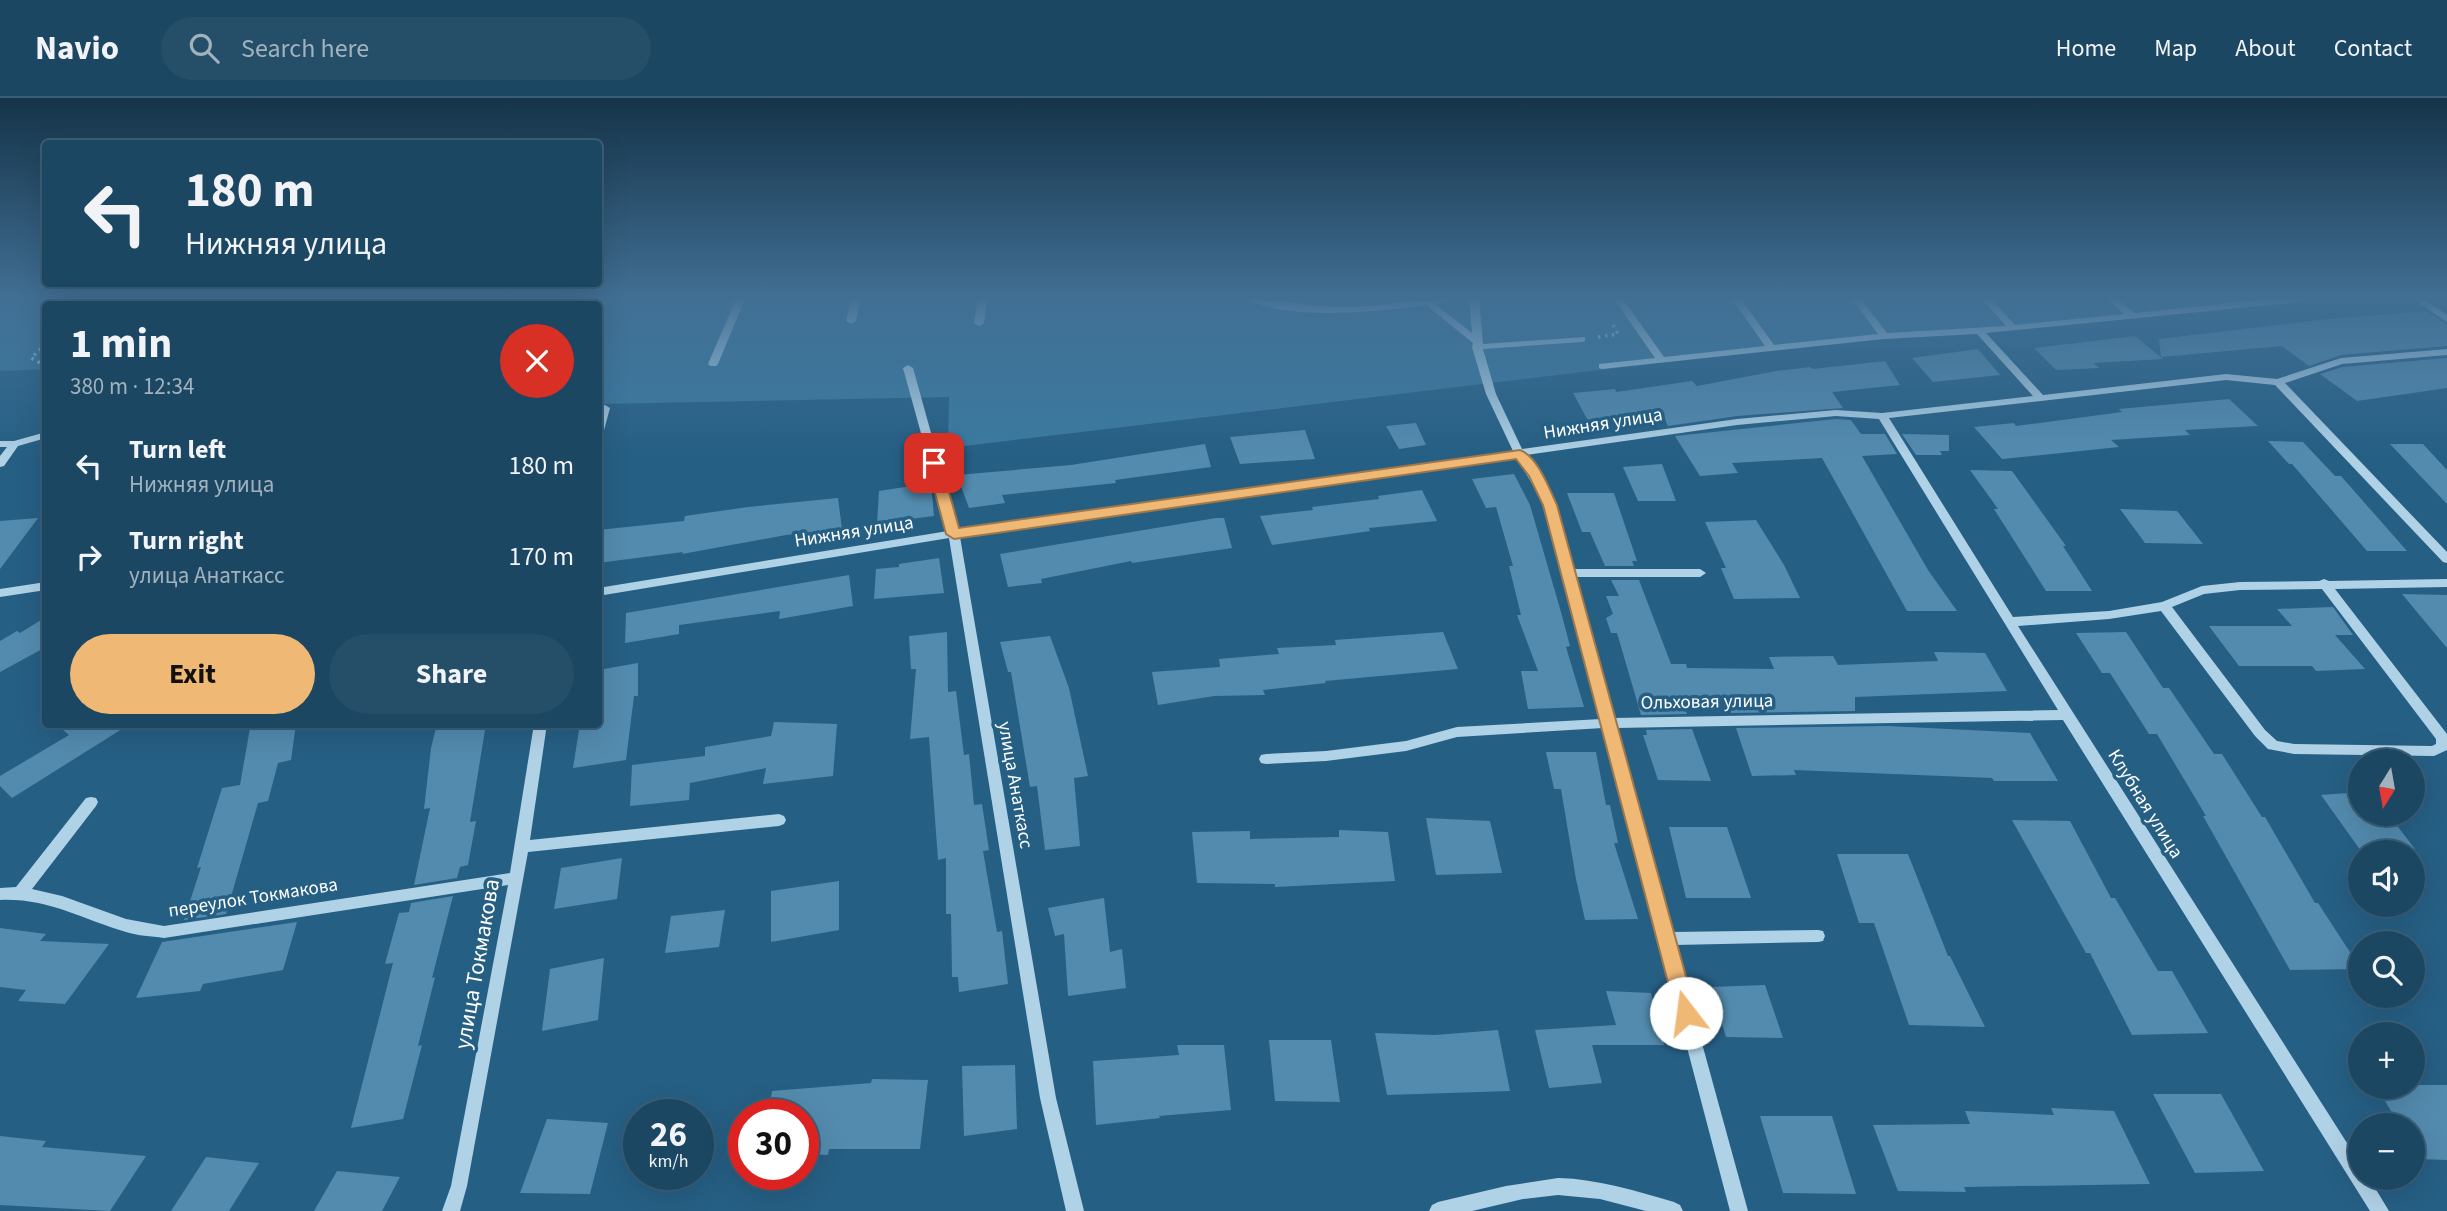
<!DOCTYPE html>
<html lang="en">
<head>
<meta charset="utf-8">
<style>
	:root { --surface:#1c4763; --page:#254e69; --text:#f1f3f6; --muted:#a0b2be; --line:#3a5f78; --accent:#f0b875 }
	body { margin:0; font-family:"Source Sans 3",sans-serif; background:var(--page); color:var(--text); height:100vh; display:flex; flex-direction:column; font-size:26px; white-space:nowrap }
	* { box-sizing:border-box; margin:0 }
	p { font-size:23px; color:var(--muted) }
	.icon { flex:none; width:38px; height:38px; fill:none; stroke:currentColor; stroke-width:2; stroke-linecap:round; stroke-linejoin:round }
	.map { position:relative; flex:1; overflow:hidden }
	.side { position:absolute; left:42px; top:203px; width:560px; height:427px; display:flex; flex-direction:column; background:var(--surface); border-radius:7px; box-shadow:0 7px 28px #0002,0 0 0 2px var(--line) }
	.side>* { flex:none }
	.guide { position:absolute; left:42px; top:42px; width:560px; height:147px; border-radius:7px; box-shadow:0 7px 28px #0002,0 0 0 2px var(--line); background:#1c4763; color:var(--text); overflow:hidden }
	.needle { width:46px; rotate:191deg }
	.tools { position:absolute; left:2348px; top:651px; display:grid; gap:14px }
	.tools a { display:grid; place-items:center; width:77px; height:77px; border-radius:50%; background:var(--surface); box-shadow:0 7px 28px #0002,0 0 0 2px var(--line); font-size:35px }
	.speed { position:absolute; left:623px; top:1001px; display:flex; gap:14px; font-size:35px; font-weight:700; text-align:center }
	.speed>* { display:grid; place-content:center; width:91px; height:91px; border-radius:50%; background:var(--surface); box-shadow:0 7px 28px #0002,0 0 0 2px var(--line); line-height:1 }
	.speed small { font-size:18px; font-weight:400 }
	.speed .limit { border:10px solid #d22; background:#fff; color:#111 }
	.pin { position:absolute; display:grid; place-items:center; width:60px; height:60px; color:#fff; margin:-30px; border-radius:14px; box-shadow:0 4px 10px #0006 }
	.me { position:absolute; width:77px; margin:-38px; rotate:345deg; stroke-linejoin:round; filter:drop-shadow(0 0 5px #0008) }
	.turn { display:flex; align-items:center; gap:24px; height:147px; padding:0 28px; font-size:32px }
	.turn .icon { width:91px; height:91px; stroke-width:2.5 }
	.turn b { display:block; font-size:49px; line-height:60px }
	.round { display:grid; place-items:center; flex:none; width:74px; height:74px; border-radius:37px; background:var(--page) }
	.overview { display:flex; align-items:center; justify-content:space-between; height:119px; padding:0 28px }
	h1 { font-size:42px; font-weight:700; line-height:52px }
	.primary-button { display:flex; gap:14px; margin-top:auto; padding:14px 28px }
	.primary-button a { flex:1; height:80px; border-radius:42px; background:var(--accent); color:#111; font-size:28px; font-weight:700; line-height:80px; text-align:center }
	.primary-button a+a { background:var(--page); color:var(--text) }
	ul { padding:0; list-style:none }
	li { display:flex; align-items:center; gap:21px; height:91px; padding:0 28px }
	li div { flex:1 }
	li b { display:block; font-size:26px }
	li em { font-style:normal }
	header { display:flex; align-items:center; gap:42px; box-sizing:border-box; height:98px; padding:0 35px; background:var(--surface); border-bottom:2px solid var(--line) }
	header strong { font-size:33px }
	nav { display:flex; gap:38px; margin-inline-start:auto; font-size:24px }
	.search { width:490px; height:63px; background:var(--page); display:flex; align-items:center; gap:18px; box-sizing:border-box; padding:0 24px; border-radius:38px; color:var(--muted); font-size:26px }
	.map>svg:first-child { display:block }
	.green { fill:#3b7aa0 }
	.building { fill:#538bae }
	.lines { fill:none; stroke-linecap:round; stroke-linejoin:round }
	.path { stroke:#b0d2e7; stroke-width:3.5; stroke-dasharray:2.5 4.5; stroke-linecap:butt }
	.minor { fill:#b0d2e7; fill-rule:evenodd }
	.route { fill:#f0b875; stroke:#9c784c; stroke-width:2 }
	.labels { text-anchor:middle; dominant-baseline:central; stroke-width:7; stroke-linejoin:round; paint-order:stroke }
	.street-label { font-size:19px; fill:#fff; stroke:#265f84 }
	.near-street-label { font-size:23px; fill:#fff; stroke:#265f84 }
</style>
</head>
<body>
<header>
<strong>Navio</strong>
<div class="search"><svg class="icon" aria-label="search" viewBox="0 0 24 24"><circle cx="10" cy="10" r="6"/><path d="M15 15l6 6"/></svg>Search here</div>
<nav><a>Home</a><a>Map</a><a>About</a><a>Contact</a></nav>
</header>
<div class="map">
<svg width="2447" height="1113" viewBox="0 0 2447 1113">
	<rect width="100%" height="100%" fill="#265f84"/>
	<path class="green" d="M 0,201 L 2300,201 L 1979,233 L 1884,238 L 948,350 L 949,299 L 599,306 L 598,206 L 46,206 L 45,271 L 0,273 Z"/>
	<path class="building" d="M 2426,213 L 2447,227 L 2447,248 L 2341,257 L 2309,268 L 2282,248 L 2161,259 L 2159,241 L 2328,221 Z
		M 2135,238 L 2163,261 L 2093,265 L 2099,270 L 2056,272 L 2034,250 Z
		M 1978,251 L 2000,277 L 1933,284 L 1912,260 Z
		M 2447,260 L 2447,290 L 2357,303 L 2320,276 L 2343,269 Z
		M 1885,263 L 1900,287 L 1832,294 L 1843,310 L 1737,318 L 1668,328 L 1664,320 L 1657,318 L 1591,328 L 1573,295 L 1615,291 L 1616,294 L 1692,283 L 1697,288 L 1776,273 L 1810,269 L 1813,271 Z
		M 2229,301 L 2258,328 L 2185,332 L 2190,337 L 2111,342 L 2119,349 L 2002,361 L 1974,329 L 2014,325 L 2016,328 L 2122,314 L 2119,311 Z
		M 1836,321 L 1851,322 L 1861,336 L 1885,336 L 1897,356 L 1862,358 L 1928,472 L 1957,513 L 1907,513 L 1822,360 L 1732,365 L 1738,375 L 1700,378 L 1675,338 Z
		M 1416,325 L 1426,347 L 1399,351 L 1386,328 Z
		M 1305,332 L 1315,361 L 1240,366 L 1230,339 Z
		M 1902,336 L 1949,337 L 1949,353 L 1940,353 L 1942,357 L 1916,357 Z
		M 2268,343 L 2303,344 L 2335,378 L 2341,378 L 2407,453 L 2367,453 L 2292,366 L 2289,366 Z
		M 1205,346 L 1211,369 L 1115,382 L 1116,385 L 1002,397 L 1005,405 L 969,410 L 957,377 L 1071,367 Z
		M 2390,346 L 2423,346 L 2447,372 L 2447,406 Z
		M 1662,366 L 1676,403 L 1638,403 L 1623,369 Z
		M 1970,372 L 2012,373 L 2066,448 L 2063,448 L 2092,493 L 2046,493 L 1994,411 L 1998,411 Z
		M 1514,376 L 1530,407 L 1561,514 L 1570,548 L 1566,549 L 1584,609 L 1528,611 L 1521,573 L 1538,573 L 1517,517 L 1521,517 L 1509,468 L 1513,468 L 1496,409 L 1486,410 L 1472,381 Z
		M 931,385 L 934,418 L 877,425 L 879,393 Z
		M 1422,392 L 1437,423 L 1369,430 L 1370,433 L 1272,447 L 1260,418 L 1313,412 L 1312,409 L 1379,401 L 1378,398 Z
		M 1567,395 L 1614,395 L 1637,463 L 1632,463 L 1634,468 L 1605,468 L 1590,434 L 1582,434 Z
		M 838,400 L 842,431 L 786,437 L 682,456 L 683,454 L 598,465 L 598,432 L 684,423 L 685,418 L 748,409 Z
		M 2120,411 L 2177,413 L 2203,446 L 2145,445 Z
		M 38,420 L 0,471 L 0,423 Z
		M 1216,420 L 1224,420 L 1232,450 L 1132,465 L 1131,463 L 1041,481 L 1042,485 L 1008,489 L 1000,456 Z
		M 1756,422 L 1784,467 L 1800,500 L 1734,501 L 1721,470 L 1726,470 L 1705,424 Z
		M 939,460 L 944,495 L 874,501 L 876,471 L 899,469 L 899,466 Z
		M 849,477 L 853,508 L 779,521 L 780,513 L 679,527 L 679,536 L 625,545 L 626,515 Z
		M 1611,482 L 1639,482 L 1671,566 L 1686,566 L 1687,570 L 1774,571 L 1769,559 L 1833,558 L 1838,567 L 1938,563 L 1934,554 L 1985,555 L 2007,593 L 1855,599 L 1855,613 L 1731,615 L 1727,604 L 1682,603 L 1687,616 L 1641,617 L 1617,535 L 1611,535 L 1606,520 L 1613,516 L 1606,498 L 1619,498 Z
		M 2402,496 L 2447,497 L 2447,550 Z
		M 2333,509 L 2353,537 L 2335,537 L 2365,571 L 2316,573 L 2312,568 L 2239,568 L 2209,528 L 2292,528 L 2277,511 Z
		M 46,519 L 46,549 L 0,574 L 0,543 L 17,533 L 20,535 Z
		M 947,534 L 948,594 L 956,593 L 964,657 L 969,656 L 974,707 L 982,706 L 989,752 L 983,753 L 997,834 L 1002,833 L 1008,886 L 959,894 L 958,879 L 952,879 L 951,816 L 946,816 L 946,760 L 938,762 L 929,639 L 910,641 L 916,571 L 911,571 L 909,538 Z
		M 1443,534 L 1458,571 L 1325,583 L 1326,585 L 1263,592 L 1265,597 L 1214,598 L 1158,607 L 1152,574 L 1220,569 L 1219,561 L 1279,556 L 1277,550 L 1336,547 L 1335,542 Z
		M 2126,534 L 2163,590 L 2169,590 L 2214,656 L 2222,656 L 2262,719 L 2265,719 L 2315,805 L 2318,805 L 2361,871 L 2290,872 L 2203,718 L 2206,718 L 2157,636 L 2149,636 L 2110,575 L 2102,575 L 2076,535 Z
		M 1050,538 L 1069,590 L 1088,678 L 1074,680 L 1080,748 L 1045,752 L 1037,688 L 1030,689 L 1011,574 L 1008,574 L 1000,544 Z
		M 638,565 L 638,598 L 634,598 L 626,662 L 573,670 L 579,632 L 598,629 L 598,572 Z
		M 774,624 L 837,626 L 833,678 L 763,686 L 766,670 L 690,685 L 689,702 L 630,708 L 632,667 L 705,658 L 705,649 L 771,638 Z
		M 56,626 L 130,626 L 12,700 L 0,688 L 0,678 L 69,637 Z
		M 265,626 L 296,626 L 291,662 L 278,665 L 268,703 L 258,705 L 226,816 L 184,822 L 201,769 L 197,770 L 222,690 L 240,687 L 250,630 Z
		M 437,626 L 486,626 L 470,724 L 476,723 L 468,767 L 460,769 L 457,780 L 414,787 L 430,710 L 424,711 L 431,650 Z
		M 1887,628 L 2030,635 L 2058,683 L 1994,683 L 1992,680 L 1794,672 L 1796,677 L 1752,678 L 1736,630 Z
		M 1692,631 L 1711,683 L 1658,682 L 1643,637 L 1647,637 L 1646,632 Z
		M 1546,654 L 1596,654 L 1606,707 L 1610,707 L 1618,745 L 1614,745 L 1638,821 L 1585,822 L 1576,781 L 1561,691 L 1554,691 Z
		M 2361,694 L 2361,716 L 2388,716 L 2415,751 L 2361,753 L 2321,697 Z
		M 1426,720 L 1490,723 L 1502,775 L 1436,777 Z
		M 2012,722 L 2070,723 L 2111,800 L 2115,800 L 2158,873 L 2172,873 L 2208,935 L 2132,937 L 2090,855 L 2086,855 Z
		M 1669,729 L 1727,729 L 1751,800 L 1686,800 Z
		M 1339,732 L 1388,734 L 1395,783 L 1275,789 L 1275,786 L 1197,785 L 1192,734 L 1250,733 L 1250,741 L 1339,739 Z
		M 1837,756 L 1908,756 L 1948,858 L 1950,858 L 1985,929 L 1909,927 L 1874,825 L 1859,825 Z
		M 622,760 L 617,801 L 554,811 L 561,770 Z
		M 839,783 L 839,832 L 771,844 L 771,793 Z
		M 453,798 L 432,880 L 435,879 L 418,948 L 422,947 L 403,1021 L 351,1030 L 393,865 L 385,866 L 399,815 L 409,814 L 411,805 Z
		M 1104,800 L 1110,854 L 1122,851 L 1126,890 L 1068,898 L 1064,836 L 1055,838 L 1048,810 Z
		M 725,812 L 719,849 L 665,855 L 671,818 Z
		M 297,824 L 283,872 L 203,886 L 200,893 L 136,900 L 162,844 Z
		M 0,830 L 46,836 L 40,843 L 109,846 L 65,906 L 18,903 L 26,892 L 0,889 Z
		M 604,860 L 598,922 L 542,933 L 550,871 Z
		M 1765,887 L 1783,940 L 1726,939 L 1711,889 Z
		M 1606,893 L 1651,895 L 1664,947 L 1592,947 L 1602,985 L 1549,990 L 1535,932 L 1616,927 Z
		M 1498,932 L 1510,993 L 1387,997 L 1375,935 L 1435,937 Z
		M 1269,942 L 1331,942 L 1340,1004 L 1275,1003 Z
		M 1177,947 L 1224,947 L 1231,1012 L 1159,1018 L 1160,1020 L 1096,1027 L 1093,963 L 1179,957 Z
		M 1015,967 L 1017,1031 L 964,1038 L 962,968 Z
		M 872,981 L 928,982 L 920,1051 L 829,1051 L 828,1057 L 803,1056 L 803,1017 L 768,1017 L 772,993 L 871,985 Z
		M 2413,987 L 2447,987 L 2447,1062 L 2418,1061 L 2413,1052 L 2413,1027 L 2399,1027 L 2377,989 L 2413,989 Z
		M 2153,996 L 2221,996 L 2264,1073 L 2195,1075 Z
		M 2051,1010 L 2114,1013 L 2150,1086 L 1964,1089 L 1966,1094 L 1898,1093 L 1873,1027 L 1970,1026 L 1965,1013 L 2054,1017 Z
		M 1760,1018 L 1832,1018 L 1856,1096 L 1783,1095 Z
		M 547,1021 L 608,1025 L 590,1096 L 520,1095 Z
		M 0,1038 L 46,1043 L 42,1049 L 146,1058 L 110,1113 L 0,1107 Z
		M 206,1059 L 259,1065 L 229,1113 L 171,1113 Z
		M 337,1073 L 400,1079 L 382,1113 L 314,1113 Z"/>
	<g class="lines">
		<path class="path" d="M 98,206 L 102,201
			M 1598,239 L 1618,236 L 1612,225
			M 46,246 L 31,260 L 46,268"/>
		<path class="minor" d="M 736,201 L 745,201 L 718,266 L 716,268 L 710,268 L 708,266 Z
			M 851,201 L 860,201 L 856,223 L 851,226 L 846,223 Z
			M 978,201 L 987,201 L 984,225 L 979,228 L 974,225 Z
			M 1246,201 C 1278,201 1310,209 1343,209 C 1380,209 1416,201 1452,201 L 1435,206 L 1472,235 L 1469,201 L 1479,201 L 1483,246 L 1585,239 L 1585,243 L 1582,244 L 1483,251 L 1496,296 L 1522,351 L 1737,321 L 1836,312 L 1882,315 L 2033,298 L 1977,236 L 1884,241 L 1602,271 L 1599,270 L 1599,266 L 1655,260 L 1614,201 L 1623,201 L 1664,259 L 1765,248 L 1732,201 L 1741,201 L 1774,247 L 1878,236 L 1852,201 L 1861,201 L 1887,235 L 2006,228 L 1982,201 L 1991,201 L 2015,227 L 2124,216 L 2107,201 L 2117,201 L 2135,215 L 2268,201 L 2304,201 L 2300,204 L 1986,235 L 2043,297 L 2226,276 L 2277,281 L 2341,260 L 2447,251 L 2447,257 L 2342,266 L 2285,285 L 2447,454 L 2447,465 L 2443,464 L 2275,287 L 2226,282 L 1889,320 L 2013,519 L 2109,513 L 2162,504 L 2202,488 L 2240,484 L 2319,483 L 2324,481 L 2329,483 L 2447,481 L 2447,489 L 2335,491 L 2447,636 L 2447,652 L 2434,658 L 2294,656 L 2268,651 L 2255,638 L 2161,513 L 2109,521 L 2018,528 L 2361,1067 L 2361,1080 L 2369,1080 L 2389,1113 L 2370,1113 L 2063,622 L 1616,630 L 1672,834 L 1818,832 L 1823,833 L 1825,838 L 1823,843 L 1818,844 L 1675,847 L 1748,1113 L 1730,1113 L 1603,630 L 1457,639 L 1406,653 L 1326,663 L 1266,666 L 1261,665 L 1259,661 L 1261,657 L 1266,656 L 1326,653 L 1406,643 L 1457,629 L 1601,621 L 1545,407 L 1516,359 L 960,439 L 1056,1000 L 1084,1113 L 1066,1113 L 1040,1000 L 949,440 L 598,498 L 598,490 L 948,433 L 903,270 L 908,267 L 913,270 L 958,432 L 1513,353 L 1486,296 L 1472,249 L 1473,245 L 1426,207 C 1379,214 1288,223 1246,201 ZM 1836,318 L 1879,321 L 2058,612 L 1613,620 L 1575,479 L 1700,479 L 1706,475 L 1700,471 L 1573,471 L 1555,407 L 1526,357 L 1737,327 ZM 2322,491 L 2436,641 L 2436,646 L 2432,648 L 2294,646 L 2277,643 L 2265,632 L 2172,509 L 2204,496 L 2240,492 Z
			M 2413,201 L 2424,201 L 2447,217 L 2447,224 Z
			M 605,307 L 610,310 L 603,336 L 598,339 L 598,315 L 601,308 Z
			M 46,334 L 46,340 L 18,348 L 4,368 L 0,369 L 0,358 L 7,349 L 0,349 L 0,343 L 14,343 Z
			M 46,484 L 46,492 L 0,499 L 0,491 Z
			M 534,626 L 547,626 L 530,742 L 779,716 L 784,718 L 786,722 L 784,726 L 779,728 L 528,754 L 467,1088 L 460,1113 L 442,1113 L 451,1088 L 508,787 L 164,840 C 151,838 138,838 126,834 C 81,821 49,800 0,802 L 0,790 L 16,789 L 86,700 L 91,699 L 96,700 L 98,704 L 96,708 L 32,791 L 62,798 L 126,821 L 164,828 L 510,775 Z
			M 1558,1080 C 1599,1081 1635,1093 1674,1104 L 1680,1107 L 1683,1113 L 1646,1113 L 1600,1101 L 1558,1097 L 1523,1101 L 1472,1113 L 1429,1113 L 1432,1107 L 1438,1104 L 1506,1088 Z"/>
	</g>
	<linearGradient id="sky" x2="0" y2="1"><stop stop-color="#153449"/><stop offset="0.56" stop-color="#416f94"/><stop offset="1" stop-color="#416f94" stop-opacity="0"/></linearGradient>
	<rect width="2447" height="357" fill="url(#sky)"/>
	<path class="route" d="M 1520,352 C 1538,359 1549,390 1557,407 L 1696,915 L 1693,922 L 1686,924 L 1679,922 L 1676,915 L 1543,407 L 1529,378 L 1516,361 L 954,441 L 946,436 L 927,365 L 934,360 L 941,365 L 959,430 Z"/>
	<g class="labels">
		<g class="street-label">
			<text transform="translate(1603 326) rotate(-9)">Нижняя улица</text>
			<text transform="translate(854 434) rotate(-9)">Нижняя улица</text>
			<text transform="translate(1707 604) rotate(-1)">Ольховая улица</text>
			<text transform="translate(1015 687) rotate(80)">улица Анаткасс</text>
			<text transform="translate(2145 706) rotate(58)">Клубная улица</text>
			<text transform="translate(253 800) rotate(-9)">переулок Токмакова</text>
		</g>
		<g class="near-street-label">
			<text transform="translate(477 866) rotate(-80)">улица Токмакова</text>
		</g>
	</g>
</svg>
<div class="tools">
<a><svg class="needle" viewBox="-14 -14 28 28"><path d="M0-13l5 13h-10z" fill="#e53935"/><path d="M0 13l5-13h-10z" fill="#a0b2be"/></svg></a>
<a><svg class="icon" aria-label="sound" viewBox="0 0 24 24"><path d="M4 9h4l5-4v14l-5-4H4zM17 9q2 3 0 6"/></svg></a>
<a><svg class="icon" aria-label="search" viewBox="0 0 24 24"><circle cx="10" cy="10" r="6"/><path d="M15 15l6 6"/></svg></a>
<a>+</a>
<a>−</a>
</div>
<div class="speed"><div>26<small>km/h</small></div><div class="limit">30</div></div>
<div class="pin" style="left:934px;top:365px;background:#d93025"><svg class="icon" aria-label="arrive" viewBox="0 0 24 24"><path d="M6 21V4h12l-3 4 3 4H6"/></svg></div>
<svg class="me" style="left:1686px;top:915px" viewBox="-20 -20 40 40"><circle r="19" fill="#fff"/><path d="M0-13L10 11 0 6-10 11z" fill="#f0b875"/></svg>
<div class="guide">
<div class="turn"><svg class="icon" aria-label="left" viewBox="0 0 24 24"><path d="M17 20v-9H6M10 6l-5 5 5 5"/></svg><div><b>180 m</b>Нижняя улица</div></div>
</div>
<section class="side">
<div class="overview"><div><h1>1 min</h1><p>380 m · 12:34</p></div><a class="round" style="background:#d93025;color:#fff"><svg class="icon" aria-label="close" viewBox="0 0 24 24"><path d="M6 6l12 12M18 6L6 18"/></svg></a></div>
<ul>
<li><svg class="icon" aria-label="left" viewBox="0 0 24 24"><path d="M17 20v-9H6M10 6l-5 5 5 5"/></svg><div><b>Turn left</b><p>Нижняя улица</p></div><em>180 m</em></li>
<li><svg class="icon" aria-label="right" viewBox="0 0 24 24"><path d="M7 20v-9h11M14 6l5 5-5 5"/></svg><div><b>Turn right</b><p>улица Анаткасс</p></div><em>170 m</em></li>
</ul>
<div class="primary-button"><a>Exit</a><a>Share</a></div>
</section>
</div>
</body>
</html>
